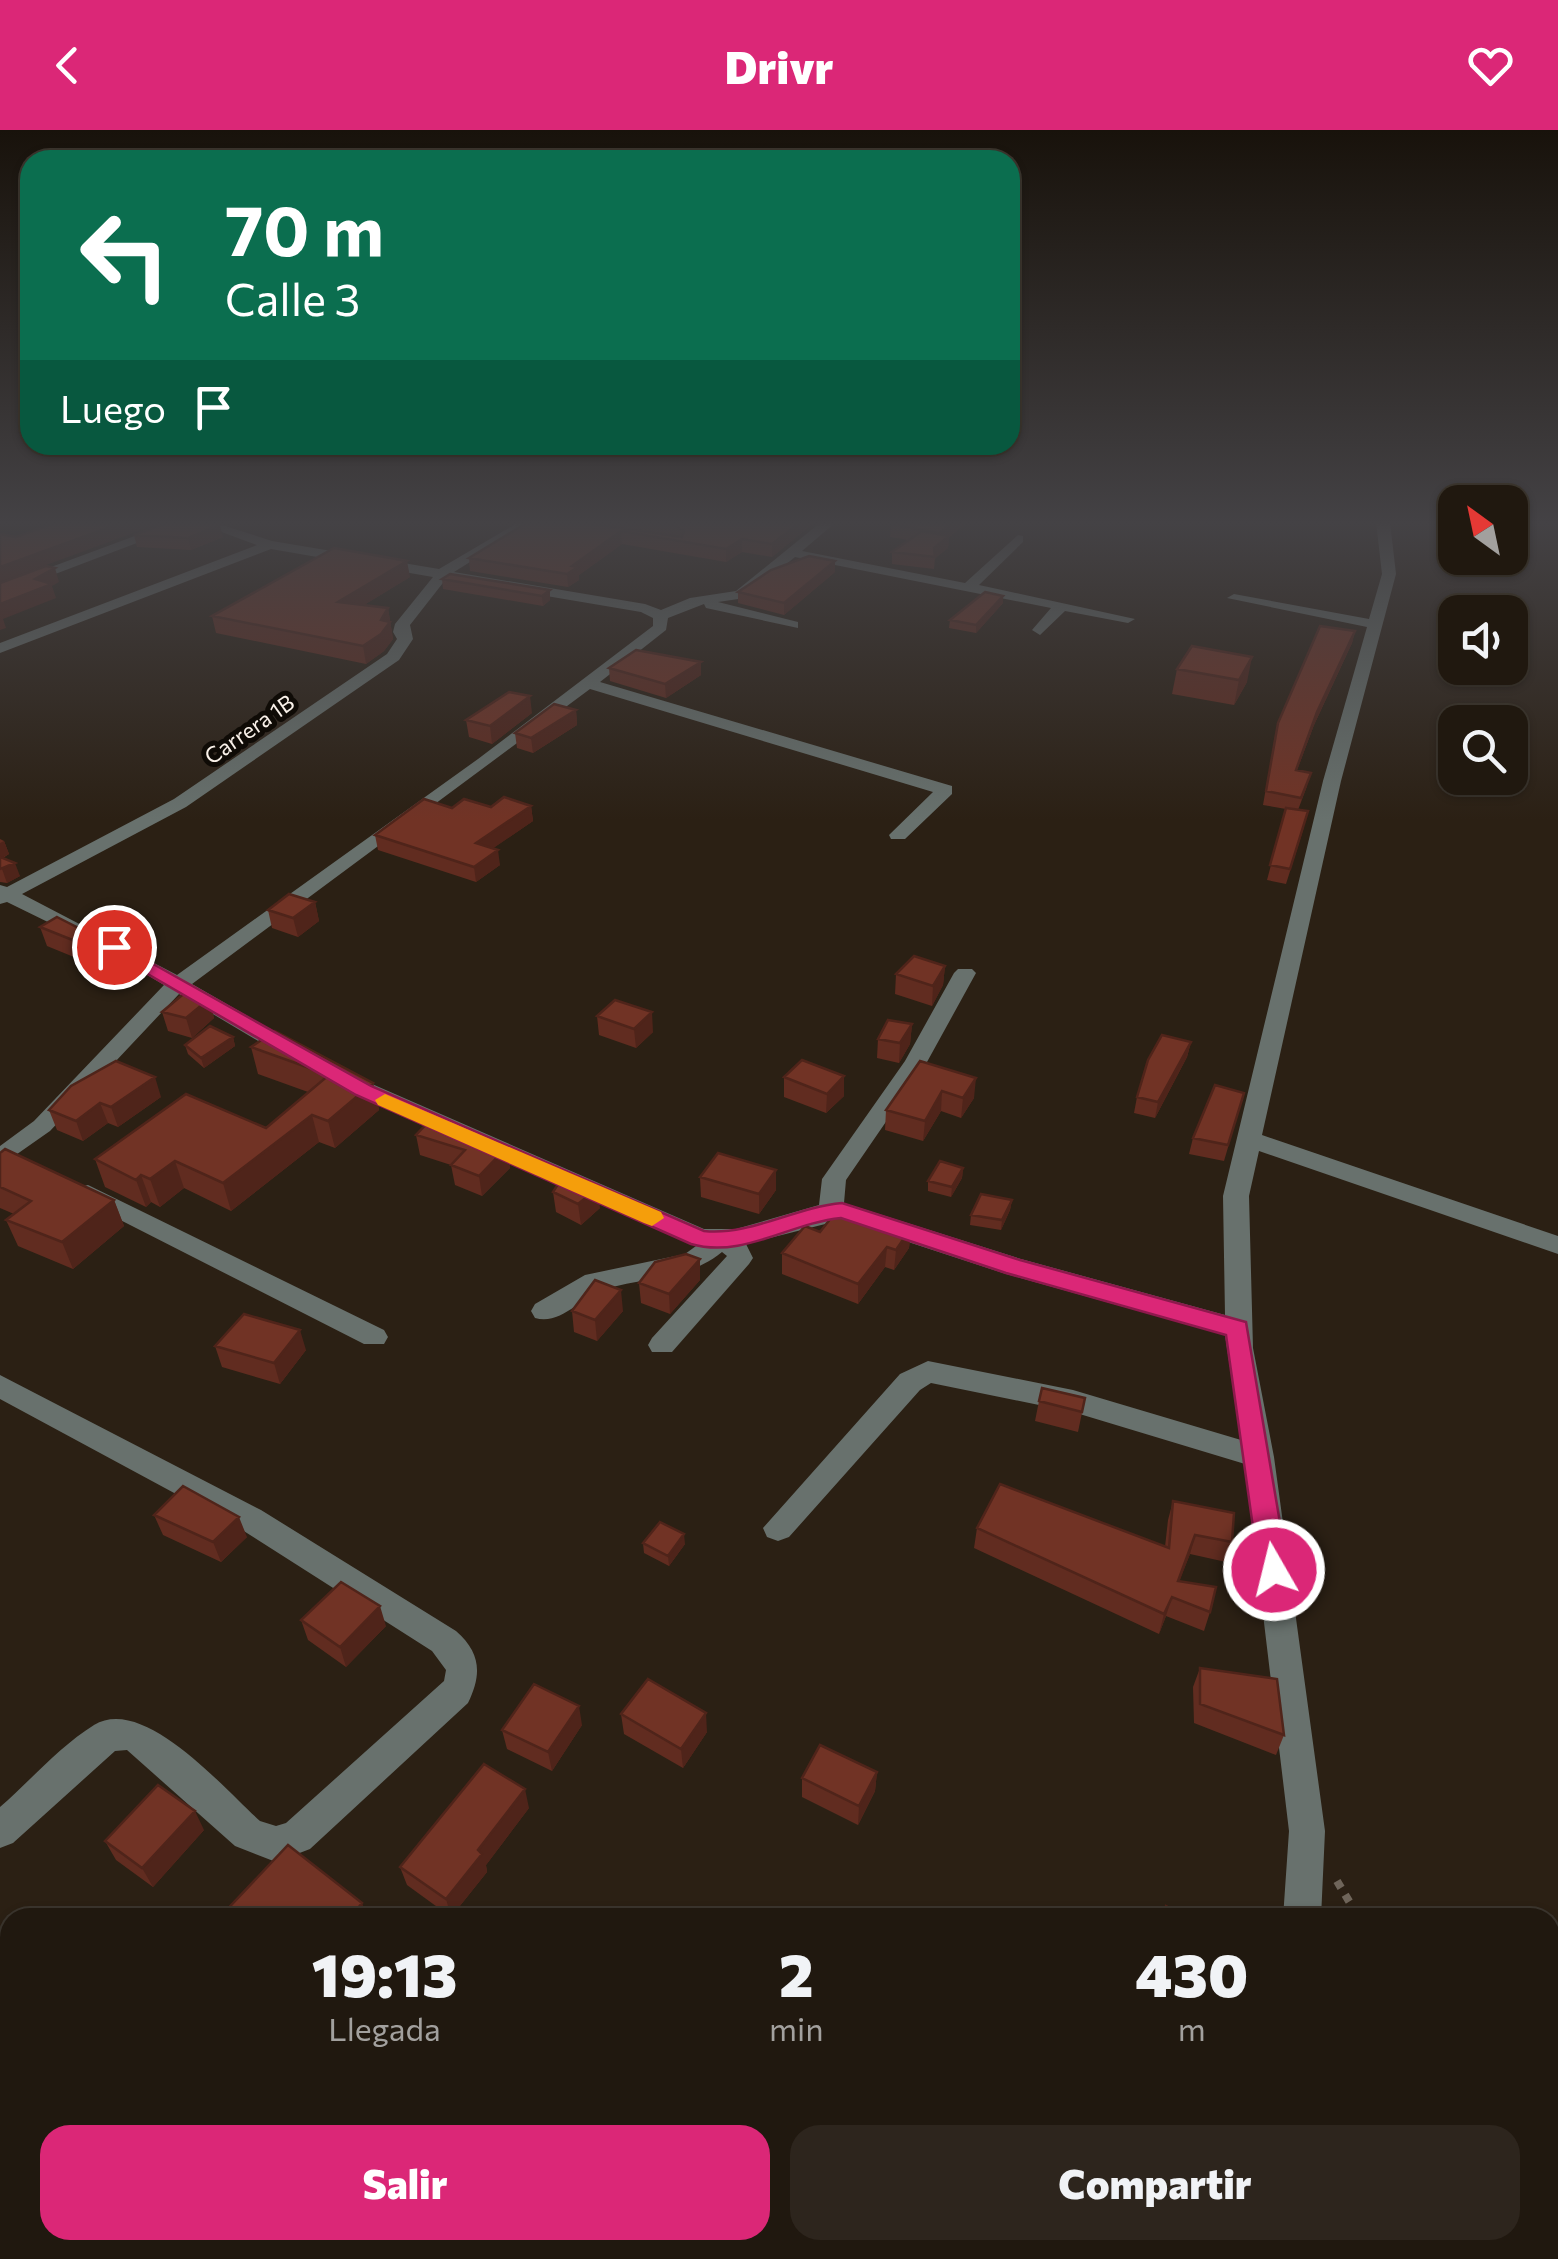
<!DOCTYPE html>
<html lang="es">
<head>
<meta charset="utf-8">
<style>
	:root { --surface:#20180f; --page:#2d251d; --text:#f1f3f6; --muted:#a2a09e; --line:#3d372f; --accent:#db2777 }
	body { margin:0; font-family:Commissioner,sans-serif; background:var(--page); color:var(--text); height:100vh; display:flex; flex-direction:column; font-size:38px; white-space:nowrap }
	* { box-sizing:border-box; margin:0 }
	p { font-size:32px; color:var(--muted) }
	.icon { flex:none; width:55px; height:55px; fill:none; stroke:currentColor; stroke-width:2; stroke-linecap:round; stroke-linejoin:round }
	.map { position:relative; flex:1; overflow:hidden }
	.sheet { position:absolute; left:0px; top:1778px; width:1560px; height:352px; display:flex; flex-direction:column; background:var(--surface); border-radius:30px 30px 0 0; box-shadow:0 2px 8px #0004,0 0 0 2px var(--line) }
	.sheet>* { flex:none }
	.guide { position:absolute; left:20px; top:20px; width:1000px; height:305px; border-radius:30px; box-shadow:0 2px 8px #0004,0 0 0 2px var(--line); background:#0b6e4f; color:#fff; overflow:hidden }
	.needle { width:65px; rotate:327deg }
	.controls { position:absolute; left:1438px; top:355px; display:grid; gap:20px }
	.controls a { display:grid; place-items:center; width:90px; height:90px; border-radius:20px; background:var(--surface); box-shadow:0 2px 8px #0004,0 0 0 2px var(--line); font-size:50px }
	.pin { position:absolute; display:grid; place-items:center; width:85px; height:85px; color:#fff; margin:-42px; border:5px solid #fff; border-radius:50%; box-shadow:0 2px 10px #0007 }
	.me { position:absolute; width:110px; margin:-55px; rotate:352deg; stroke-linejoin:round; filter:drop-shadow(0 0 8px #0008) }
	.turn { display:flex; align-items:center; gap:35px; height:210px; padding:0 40px; font-size:45px }
	.turn .icon { width:130px; height:130px; stroke-width:2.5 }
	.turn b { display:block; font-size:70px; line-height:85px }
	.then { display:flex; align-items:center; height:95px; padding:0 40px; background:#0003; gap:20px; font-size:38px }
	.eta { display:flex; justify-content:space-evenly; align-items:center; height:170px; text-align:center }
	.eta b { font-size:60px; font-weight:800; line-height:70px }
	.cta { display:flex; gap:20px; margin-top:auto; padding:20px 40px }
	.cta a { flex:1; height:115px; border-radius:30px; background:var(--accent); color:#fff; font-size:40px; font-weight:800; line-height:115px; text-align:center }
	.cta a+a { background:var(--page); color:var(--text) }
	header { display:flex; justify-content:space-between; align-items:center; height:130px; padding:0 40px; background:var(--accent); color:#fff; font-size:45px; font-weight:800 }
	.map>svg:first-child { display:block }
	.lines { fill:none; stroke-linecap:round; stroke-linejoin:round }
	.path { stroke:#6f655a; stroke-width:8; stroke-dasharray:8 8; stroke-linecap:butt }
	.minor { fill:#68716d; fill-rule:evenodd }
	.wall { fill:#612c20 }
	.shaded-wall { fill:#4f241a }
	.building { fill:#713325; stroke:#4f241a; stroke-width:2.5 }
	.route { fill:#db2777; stroke:#8e194d; stroke-width:2.5 }
	.slow { fill:#f59e0b }
	.labels { text-anchor:middle; dominant-baseline:central; stroke-width:10; stroke-linejoin:round; paint-order:stroke }
	.far-street-label { font-size:22px; fill:#f9f1e9; stroke:#0f0b06 }
</style>
</head>
<body>
<header><svg class="icon" aria-label="back" viewBox="0 0 24 24"><path d="M15 5l-7 7 7 7"/></svg>Drivr<svg class="icon" aria-label="heart" viewBox="0 0 24 24"><path d="M12 20l-8-8c-3-5 5-10 8-4 3-6 11-1 8 4z"/></svg></header>
<div class="map">
<svg width="1558" height="2129" viewBox="0 0 1558 2129">
	<rect width="100%" height="100%" fill="#2b2014"/>
	<g class="lines">
		<path class="path" d="M 1337,1751 L 1359,1788
			M 1550,2117 L 1557,2129"/>
		<path class="minor" d="M 195,392 L 213,392 L 272,411 L 439,439 L 519,392 L 534,392 L 454,442 L 645,474 L 661,480 L 690,468 L 736,461 L 821,392 L 836,392 L 802,421 L 965,453 L 1018,405 L 1023,406 L 1023,412 L 979,455 L 1135,489 L 1128,493 L 1065,481 L 1040,505 L 1032,500 L 1051,478 L 795,427 L 745,468 L 718,472 L 798,492 L 798,498 L 706,478 L 704,474 L 668,488 L 666,500 L 600,552 L 952,656 L 952,664 L 905,709 L 891,709 L 889,705 L 933,662 L 590,559 L 192,854 L 303,918 L 306,923 L 303,928 L 287,928 L 179,864 L 50,1001 L 0,1036 L 0,1016 L 34,991 L 164,855 L 107,821 L 7,772 L 0,774 L 0,755 L 7,757 L 174,669 L 387,524 L 397,509 L 393,502 L 395,494 L 433,447 L 271,419 L 0,523 L 0,513 L 257,415 ZM 446,449 L 641,482 L 653,488 L 653,496 L 478,629 L 177,845 L 22,764 L 186,677 L 399,530 L 413,509 L 410,495 Z
			M 1376,392 L 1390,392 L 1396,444 L 1341,651 L 1262,1005 L 1558,1106 L 1558,1124 L 1259,1021 L 1249,1066 L 1253,1218 L 1274,1327 L 1325,1701 L 1321,1788 L 1283,1788 L 1289,1701 L 1245,1334 L 1073,1282 L 931,1253 L 920,1260 L 789,1407 L 778,1411 L 767,1407 L 763,1398 L 900,1244 L 928,1231 L 1073,1260 L 1241,1310 L 1225,1205 L 1006,1144 L 841,1090 L 746,1114 L 753,1128 L 749,1134 L 672,1222 L 652,1222 L 648,1215 L 652,1208 L 727,1126 L 722,1122 C 688,1150 646,1147 605,1159 C 582,1166 561,1196 535,1188 L 531,1181 L 535,1174 L 585,1145 L 685,1124 L 696,1116 L 340,957 L 336,952 L 348,945 L 356,947 L 704,1099 L 736,1099 L 819,1075 L 822,1049 L 905,931 L 954,843 L 958,839 L 972,839 L 976,843 L 927,932 L 846,1050 L 844,1073 L 1021,1129 L 1225,1185 L 1223,1066 L 1323,651 L 1367,497 L 1227,468 L 1234,464 L 1369,489 L 1382,444 Z
			M 159,397 L 171,400 L 0,465 L 0,456 Z
			M 88,1055 L 384,1200 L 388,1207 L 384,1214 L 364,1214 L 79,1069 L 76,1063 L 79,1057 Z
			M 0,1245 L 261,1380 L 456,1501 C 481,1523 482,1544 468,1573 L 310,1719 L 276,1732 L 235,1716 L 127,1620 L 115,1621 L 13,1713 L 0,1718 L 0,1677 C 30,1651 60,1616 94,1595 C 144,1564 225,1660 260,1691 L 276,1696 L 286,1693 L 444,1551 L 446,1540 L 432,1521 L 239,1398 L 0,1269 Z
			M 0,1809 L 10,1813 L 10,1861 L 0,1857 Z
			M 10,2099 L 10,2120 L 34,2120 L 32,2129 L 0,2129 L 0,2103 Z
			M 354,2120 L 407,2120 L 411,2129 L 358,2129 Z
			M 1138,2120 L 1194,2120 L 1198,2129 L 1142,2129 Z
			M 1242,2120 L 1286,2120 L 1285,2129 L 1241,2129 Z"/>
	</g>
	<path class="wall" d="M 528,392 L 815,392 L 772,427 L 742,422 L 726,432 L 622,414 L 579,445 L 579,450 L 568,457 L 470,441 L 469,428 Z
		M 898,392 L 949,407 L 948,418 L 935,428 L 934,439 L 892,434 L 892,422 L 909,410 L 890,407 L 891,394 Z
		M 134,405 L 223,407 L 191,420 L 137,417 Z
		M 835,442 L 784,485 L 738,473 L 738,462 Z
		M 410,447 L 364,475 L 388,478 L 393,509 L 384,521 L 366,534 L 216,503 L 212,486 Z
		M 442,449 L 550,460 L 550,470 L 543,476 L 443,459 Z
		M 1003,473 L 976,503 L 949,498 L 950,490 Z
		M 1355,501 L 1352,513 L 1314,595 L 1297,640 L 1307,656 L 1298,680 L 1304,697 L 1286,754 L 1267,750 L 1286,679 L 1263,675 L 1275,606 Z
		M 701,532 L 701,545 L 666,568 L 610,551 L 609,538 Z
		M 1177,539 L 1247,552 L 1234,575 L 1172,564 Z
		M 576,580 L 577,595 L 533,623 L 517,618 L 515,603 Z
		M 532,583 L 492,614 L 469,607 L 466,590 Z
		M 531,676 L 533,691 L 493,718 L 500,735 L 476,752 L 378,720 L 375,705 L 452,678 Z
		M 0,709 L 4,711 L 9,724 L 3,728 L 20,746 L 7,753 L 0,752 Z
		M 315,772 L 319,791 L 298,807 L 272,798 L 268,780 Z
		M 57,787 L 98,824 L 86,832 L 47,816 L 40,797 Z
		M 945,836 L 943,855 L 932,876 L 895,864 L 896,844 Z
		M 209,869 L 214,888 L 192,908 L 168,901 L 162,882 Z
		M 597,886 L 653,902 L 636,918 L 599,905 Z
		M 912,894 L 910,914 L 899,933 L 877,928 L 878,909 Z
		M 233,907 L 235,916 L 204,938 L 188,924 L 185,915 Z
		M 1191,912 L 1187,927 L 1155,988 L 1134,983 L 1137,967 Z
		M 251,917 L 373,953 L 379,980 L 335,1018 L 319,1012 L 231,1081 L 184,1058 L 160,1077 L 151,1072 L 146,1077 L 105,1057 L 95,1029 L 266,998 L 308,962 L 258,944 Z
		M 920,931 L 974,968 L 961,988 L 941,981 L 923,1011 L 885,1000 L 886,980 Z
		M 844,946 L 844,966 L 826,983 L 784,967 L 784,947 Z
		M 1244,963 L 1224,1031 L 1189,1024 L 1193,1008 Z
		M 161,967 L 118,997 L 108,993 L 83,1011 L 57,1000 L 49,980 Z
		M 416,1005 L 506,1018 L 510,1038 L 482,1066 L 455,1055 L 451,1035 L 420,1025 Z
		M 0,1023 L 114,1070 L 124,1096 L 73,1139 L 18,1116 L 6,1090 L 14,1084 L 0,1078 Z
		M 963,1038 L 962,1048 L 951,1067 L 928,1061 L 928,1051 Z
		M 700,1047 L 776,1060 L 759,1084 L 701,1067 Z
		M 553,1062 L 600,1078 L 581,1095 L 556,1082 Z
		M 1012,1070 L 1010,1080 L 1001,1100 L 970,1095 L 971,1085 Z
		M 911,1098 L 909,1118 L 894,1140 L 885,1137 L 858,1174 L 782,1144 L 782,1123 L 820,1102 Z
		M 700,1129 L 700,1150 L 670,1184 L 641,1173 L 639,1153 Z
		M 572,1181 L 623,1181 L 597,1211 L 574,1202 Z
		M 215,1216 L 306,1220 L 280,1254 L 222,1237 Z
		M 1085,1268 L 1078,1302 L 1035,1291 L 1039,1271 Z
		M 1173,1371 L 1232,1412 L 1226,1432 L 1190,1424 L 1179,1451 L 1210,1482 L 1204,1501 L 1166,1486 L 1159,1504 L 974,1418 L 977,1398 L 1165,1417 L 1168,1390 Z
		M 154,1385 L 247,1407 L 221,1432 L 163,1405 Z
		M 643,1413 L 685,1414 L 669,1436 L 644,1423 Z
		M 301,1490 L 386,1496 L 346,1537 L 308,1510 Z
		M 1200,1538 L 1284,1605 L 1276,1625 L 1194,1593 L 1193,1557 Z
		M 621,1584 L 707,1602 L 683,1638 L 624,1604 Z
		M 582,1595 L 552,1641 L 507,1619 L 502,1600 Z
		M 877,1642 L 875,1661 L 858,1695 L 802,1667 L 802,1648 Z
		M 529,1678 L 486,1735 L 487,1742 L 451,1787 L 407,1755 L 400,1737 Z
		M 204,1700 L 153,1757 L 116,1730 L 105,1711 Z"/>
	<path class="shaded-wall" d="M 124,392 L 163,392 L 0,452 L 0,437 Z
		M 800,392 L 815,392 L 772,427 L 772,414 Z
		M 954,392 L 969,392 L 949,407 L 948,418 L 935,428 L 934,418 L 939,403 Z
		M 220,395 L 223,407 L 191,420 L 188,408 Z
		M 621,401 L 622,414 L 579,445 L 579,450 L 568,457 L 567,444 L 572,436 Z
		M 742,409 L 742,422 L 726,432 L 726,419 Z
		M 407,431 L 410,447 L 341,489 L 338,472 Z
		M 835,431 L 835,442 L 784,485 L 784,473 Z
		M 55,438 L 59,452 L 52,456 L 56,468 L 3,489 L 6,498 L 0,500 L 0,474 L 35,449 Z
		M 550,460 L 550,470 L 543,476 L 542,466 Z
		M 1003,466 L 1003,473 L 976,503 L 976,495 Z
		M 388,478 L 393,509 L 384,521 L 366,534 L 363,516 Z
		M 1355,501 L 1352,513 L 1314,595 L 1292,653 L 1296,640 L 1317,582 Z
		M 1252,527 L 1247,552 L 1234,575 L 1239,550 Z
		M 701,532 L 701,545 L 666,568 L 665,554 Z
		M 530,566 L 532,583 L 492,614 L 490,596 Z
		M 576,580 L 577,595 L 533,623 L 531,608 Z
		M 531,676 L 533,691 L 479,728 L 476,713 Z
		M 4,711 L 9,724 L 0,729 L 0,713 Z
		M 498,720 L 500,735 L 476,752 L 474,737 Z
		M 15,733 L 20,746 L 7,753 L 2,739 Z
		M 315,772 L 319,791 L 298,807 L 293,788 Z
		M 92,805 L 98,824 L 86,832 L 80,813 Z
		M 945,836 L 943,855 L 932,876 L 933,856 Z
		M 209,869 L 214,888 L 192,908 L 186,888 Z
		M 652,882 L 653,902 L 636,918 L 634,899 Z
		M 912,894 L 910,914 L 899,933 L 900,913 Z
		M 233,907 L 235,916 L 204,938 L 201,928 Z
		M 1191,912 L 1187,927 L 1155,988 L 1158,972 Z
		M 844,946 L 844,966 L 826,983 L 827,964 Z
		M 155,947 L 161,967 L 118,997 L 111,977 Z
		M 976,948 L 974,968 L 961,988 L 963,968 Z
		M 373,953 L 379,980 L 335,1018 L 328,991 Z
		M 942,961 L 941,981 L 923,1011 L 925,991 Z
		M 100,973 L 108,993 L 83,1011 L 76,991 Z
		M 312,985 L 319,1012 L 231,1081 L 223,1053 Z
		M 506,1018 L 510,1038 L 482,1066 L 479,1046 Z
		M 175,1031 L 184,1058 L 160,1077 L 150,1049 Z
		M 963,1038 L 962,1048 L 951,1067 L 952,1057 Z
		M 776,1040 L 776,1060 L 759,1084 L 759,1064 Z
		M 141,1045 L 151,1072 L 146,1077 L 136,1050 Z
		M 598,1058 L 600,1078 L 581,1095 L 578,1074 Z
		M 114,1070 L 124,1096 L 73,1139 L 62,1112 Z
		M 1012,1070 L 1010,1080 L 1001,1100 L 1002,1090 Z
		M 911,1098 L 909,1118 L 894,1140 L 896,1120 Z
		M 887,1117 L 885,1137 L 858,1174 L 858,1154 Z
		M 700,1129 L 700,1150 L 670,1184 L 669,1164 Z
		M 621,1160 L 623,1181 L 597,1211 L 595,1190 Z
		M 300,1200 L 306,1220 L 280,1254 L 274,1233 Z
		M 239,1387 L 247,1407 L 221,1432 L 213,1412 Z
		M 684,1404 L 685,1414 L 669,1436 L 668,1426 Z
		M 1195,1405 L 1190,1424 L 1172,1471 L 1178,1451 Z
		M 1172,1467 L 1166,1486 L 1159,1504 L 1164,1484 Z
		M 380,1476 L 386,1496 L 346,1537 L 340,1517 Z
		M 579,1576 L 582,1595 L 552,1641 L 548,1622 Z
		M 706,1583 L 707,1602 L 683,1638 L 681,1619 Z
		M 877,1642 L 875,1661 L 858,1695 L 859,1676 Z
		M 525,1659 L 529,1678 L 486,1735 L 487,1742 L 451,1787 L 446,1769 L 478,1720 Z
		M 195,1681 L 204,1700 L 153,1757 L 142,1738 Z
		M 362,1773 L 368,1788 L 350,1788 Z"/>
	<path class="building" d="M 58,392 L 124,392 L 0,437 L 0,404 L 16,407 Z
		M 169,392 L 207,392 L 220,395 L 188,408 L 134,405 Z
		M 528,392 L 580,392 L 682,407 L 684,401 L 674,395 L 655,392 L 800,392 L 772,414 L 742,409 L 726,419 L 621,401 L 572,436 L 578,437 L 567,444 L 469,428 Z
		M 898,392 L 954,392 L 939,403 L 891,394 Z
		M 922,401 L 949,406 L 934,418 L 935,427 L 892,422 Z
		M 334,418 L 407,431 L 338,472 L 388,478 L 381,490 L 390,492 L 381,504 L 363,516 L 212,486 Z
		M 809,426 L 835,431 L 784,473 L 738,462 L 771,440 Z
		M 46,436 L 55,438 L 35,449 L 52,454 L 0,474 L 0,453 Z
		M 450,444 L 550,460 L 542,466 L 442,449 Z
		M 985,462 L 1003,466 L 976,495 L 950,490 Z
		M 1320,496 L 1355,501 L 1317,582 L 1296,640 L 1311,643 L 1301,668 L 1266,661 L 1278,593 Z
		M 1192,516 L 1252,527 L 1239,550 L 1177,539 Z
		M 636,520 L 701,532 L 665,554 L 609,538 Z
		M 509,562 L 530,566 L 490,596 L 466,590 Z
		M 554,574 L 576,580 L 531,608 L 515,603 Z
		M 504,667 L 531,676 L 476,713 L 498,720 L 474,737 L 375,705 L 424,669 L 452,678 L 464,669 L 491,677 Z
		M 1286,678 L 1308,681 L 1290,739 L 1270,735 Z
		M 0,727 L 15,733 L 0,739 Z
		M 289,764 L 315,772 L 293,788 L 268,780 Z
		M 57,787 L 92,805 L 80,813 L 40,797 Z
		M 914,826 L 945,836 L 933,856 L 896,844 Z
		M 187,861 L 209,869 L 186,888 L 162,882 Z
		M 615,870 L 652,882 L 634,899 L 597,886 Z
		M 888,890 L 912,894 L 900,913 L 878,909 Z
		M 210,896 L 233,907 L 201,928 L 185,915 Z
		M 275,901 L 373,953 L 328,991 L 312,985 L 223,1053 L 175,1031 L 150,1049 L 141,1045 L 136,1050 L 95,1029 L 186,964 L 266,998 L 329,945 L 251,917 Z
		M 1162,905 L 1191,912 L 1158,972 L 1137,967 L 1148,930 Z
		M 802,930 L 844,946 L 827,964 L 784,947 Z
		M 116,931 L 155,947 L 111,977 L 100,973 L 76,991 L 49,980 L 71,956 Z
		M 920,931 L 976,948 L 963,968 L 942,961 L 925,991 L 886,980 Z
		M 1215,955 L 1244,963 L 1228,1015 L 1193,1008 Z
		M 434,986 L 506,1018 L 479,1046 L 451,1035 L 465,1020 L 416,1005 Z
		M 5,1019 L 114,1070 L 62,1112 L 6,1090 L 31,1071 L 0,1057 L 0,1023 Z
		M 718,1023 L 776,1040 L 759,1064 L 700,1047 Z
		M 940,1031 L 963,1038 L 952,1057 L 928,1051 Z
		M 565,1043 L 598,1058 L 578,1074 L 553,1062 Z
		M 981,1064 L 1012,1070 L 1002,1090 L 971,1085 Z
		M 842,1074 L 911,1098 L 896,1120 L 887,1117 L 858,1154 L 782,1123 L 805,1096 L 820,1102 Z
		M 686,1124 L 700,1129 L 669,1164 L 639,1153 L 655,1132 Z
		M 595,1150 L 621,1160 L 595,1190 L 572,1181 Z
		M 244,1184 L 300,1200 L 274,1233 L 215,1216 Z
		M 1042,1258 L 1085,1268 L 1082,1282 L 1039,1271 Z
		M 1000,1354 L 1169,1418 L 1173,1371 L 1234,1383 L 1232,1412 L 1195,1405 L 1178,1451 L 1216,1457 L 1210,1482 L 1172,1467 L 1164,1484 L 977,1398 Z
		M 183,1356 L 239,1387 L 213,1412 L 154,1385 Z
		M 660,1392 L 684,1404 L 668,1426 L 643,1413 Z
		M 341,1452 L 380,1476 L 340,1517 L 301,1490 Z
		M 1200,1538 L 1277,1549 L 1284,1605 L 1200,1574 Z
		M 648,1549 L 706,1583 L 681,1619 L 621,1584 Z
		M 534,1554 L 579,1576 L 548,1622 L 502,1600 Z
		M 820,1615 L 877,1642 L 859,1676 L 802,1648 Z
		M 484,1634 L 525,1659 L 478,1720 L 482,1724 L 446,1769 L 400,1737 Z
		M 158,1655 L 195,1681 L 142,1738 L 105,1711 Z
		M 288,1715 L 362,1773 L 350,1788 L 219,1788 Z
		M 1166,1776 L 1190,1788 L 1162,1788 Z"/>
	<linearGradient id="sky" x2="0" y2="1"><stop stop-color="#18120b"/><stop offset="0.57" stop-color="#444245"/><stop offset="1" stop-color="#444245" stop-opacity="0"/></linearGradient>
	<rect width="1558" height="690" fill="url(#sky)"/>
	<path class="route" d="M 114,812 L 371,956 L 704,1101 C 750,1106 795,1077 842,1073 L 1020,1130 L 1246,1192 L 1288,1440 L 1284,1448 L 1274,1452 L 1264,1448 L 1259,1440 L 1226,1205 L 1006,1143 L 841,1088 C 790,1093 742,1129 691,1114 L 356,965 L 108,821 L 105,817 Z"/>
	<path class="slow" d="M 385,964 L 661,1082 L 664,1088 L 652,1096 L 644,1093 L 378,975 L 375,970 Z"/>
	<g class="labels">
		<g class="far-street-label">
			<text transform="translate(249 599) rotate(-35)">Carrera 1B</text>
		</g>
	</g>
</svg>
<div class="controls">
<a><svg class="needle" viewBox="-14 -14 28 28"><path d="M0-13l5 13h-10z" fill="#e53935"/><path d="M0 13l5-13h-10z" fill="#a2a09e"/></svg></a>
<a><svg class="icon" aria-label="sound" viewBox="0 0 24 24"><path d="M4 9h4l5-4v14l-5-4H4zM17 9q2 3 0 6"/></svg></a>
<a><svg class="icon" aria-label="search" viewBox="0 0 24 24"><circle cx="10" cy="10" r="6"/><path d="M15 15l6 6"/></svg></a>
</div>
<div class="pin" style="left:114px;top:817px;background:#d93025"><svg class="icon" aria-label="arrive" viewBox="0 0 24 24"><path d="M6 21V4h12l-3 4 3 4H6"/></svg></div>
<svg class="me" style="left:1274px;top:1440px" viewBox="-20 -20 40 40"><circle r="17" fill="#db2777" stroke="#fff" stroke-width="3"/><path d="M0-11L8 9 0 5-8 9z" fill="#fff"/></svg>
<div class="guide">
<div class="turn"><svg class="icon" aria-label="left" viewBox="0 0 24 24"><path d="M17 20v-9H6M10 6l-5 5 5 5"/></svg><div><b>70 m</b>Calle 3</div></div>
<div class="then">Luego<svg class="icon" aria-label="arrive" viewBox="0 0 24 24"><path d="M6 21V4h12l-3 4 3 4H6"/></svg></div>
</div>
<section class="sheet">
<div class="eta">
<div><b>19:13</b><p>Llegada</p></div>
<div><b>2</b><p>min</p></div>
<div><b>430</b><p>m</p></div>
</div>
<div class="cta"><a>Salir</a><a>Compartir</a></div>
</section>
</div>
</body>
</html>
